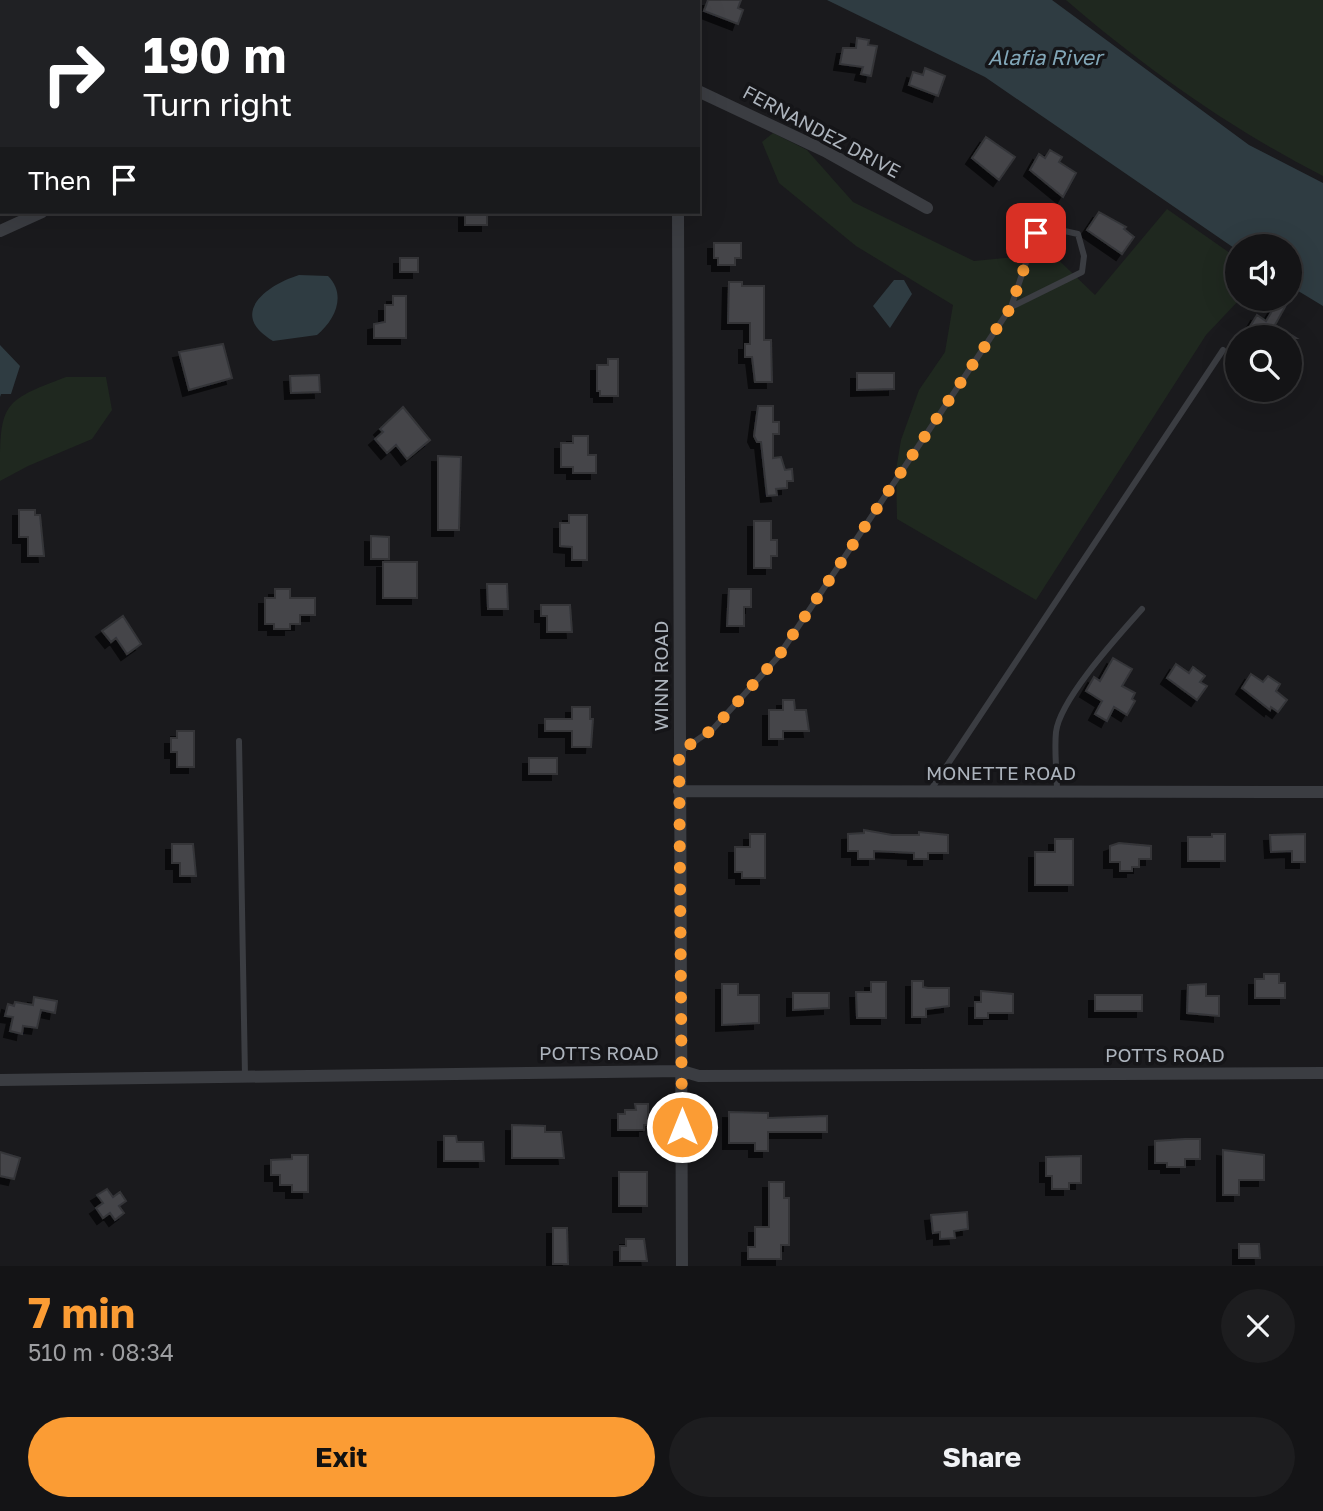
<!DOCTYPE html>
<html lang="en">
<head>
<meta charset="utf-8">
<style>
	:root { --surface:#141416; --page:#1d1d1f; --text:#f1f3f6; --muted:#9d9ea1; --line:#333335; --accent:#fb9c34 }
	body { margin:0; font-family:"Golos Text",sans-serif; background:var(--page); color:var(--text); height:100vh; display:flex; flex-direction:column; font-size:26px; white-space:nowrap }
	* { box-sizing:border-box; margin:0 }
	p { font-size:23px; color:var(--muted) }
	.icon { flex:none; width:38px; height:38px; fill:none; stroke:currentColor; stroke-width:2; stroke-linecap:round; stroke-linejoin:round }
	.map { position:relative; height:1266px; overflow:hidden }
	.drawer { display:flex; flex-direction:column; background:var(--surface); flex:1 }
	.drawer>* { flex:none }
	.top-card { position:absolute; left:0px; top:0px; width:700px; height:214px; box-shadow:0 7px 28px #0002,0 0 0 2px var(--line); background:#202124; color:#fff; overflow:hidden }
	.tools { position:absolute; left:1225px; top:234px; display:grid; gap:14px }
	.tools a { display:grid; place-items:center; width:77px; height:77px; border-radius:50%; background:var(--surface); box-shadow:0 7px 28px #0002,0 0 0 2px var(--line); font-size:35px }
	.pin { position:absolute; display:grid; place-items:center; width:60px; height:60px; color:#fff; margin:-30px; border-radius:14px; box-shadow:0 4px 10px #0006 }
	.me { position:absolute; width:77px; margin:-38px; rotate:0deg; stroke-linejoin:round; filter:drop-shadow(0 0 5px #0008) }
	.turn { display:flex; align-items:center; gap:24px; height:147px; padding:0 28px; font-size:32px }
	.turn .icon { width:91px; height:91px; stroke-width:2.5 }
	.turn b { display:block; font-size:49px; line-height:60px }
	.then { display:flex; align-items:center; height:66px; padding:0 28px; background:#0003; gap:14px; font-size:26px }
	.round { display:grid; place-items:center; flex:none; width:74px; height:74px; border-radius:37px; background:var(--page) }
	.summary { display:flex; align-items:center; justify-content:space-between; height:119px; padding:0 28px }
	h1 { font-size:42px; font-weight:700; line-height:52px; color:var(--accent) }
	.button { display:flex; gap:14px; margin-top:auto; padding:14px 28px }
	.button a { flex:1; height:80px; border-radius:42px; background:var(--accent); color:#111; font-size:28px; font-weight:700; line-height:80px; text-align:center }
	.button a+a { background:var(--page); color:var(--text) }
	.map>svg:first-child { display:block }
	.green { fill:#1f281f }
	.water { fill:#2f3c42 }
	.building { fill:#44454a; stroke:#343539; stroke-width:2; filter:url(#shadow) }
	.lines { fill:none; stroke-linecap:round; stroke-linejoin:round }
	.lane { stroke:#3b3d42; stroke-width:6 }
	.street { stroke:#3b3d42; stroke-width:12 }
	.route { stroke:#fb9c34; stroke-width:12; stroke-dasharray:0 21.6 }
	.labels { text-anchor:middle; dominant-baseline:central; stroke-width:7; stroke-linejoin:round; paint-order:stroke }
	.street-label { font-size:19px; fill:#acb3bc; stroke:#151518 }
	.water-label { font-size:21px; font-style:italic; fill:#82a7b8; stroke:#151518 }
</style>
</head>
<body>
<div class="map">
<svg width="1323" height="1266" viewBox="0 0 1323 1266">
	<defs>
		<filter id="shadow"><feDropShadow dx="-6" dy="6" stdDeviation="0" flood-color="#0009"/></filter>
	</defs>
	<rect width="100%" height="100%" fill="#1a1a1d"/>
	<path class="green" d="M 1066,0 L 1323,0 L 1323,176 C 1234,131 1142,66 1066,0 Z
		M 773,133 L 807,150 L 853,202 L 974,261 L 1035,255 L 1043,245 L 1095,295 L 1167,209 L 1237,258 L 1237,299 L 1240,299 L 1206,335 L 1036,600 L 897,519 L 896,470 L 901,440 L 919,390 L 945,352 L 953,305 L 856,246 L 779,183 L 762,142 Z
		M 66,377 L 106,377 L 112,410 L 92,439 L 28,466 L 0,481 C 0,403 0,402 66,377 Z"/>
	<path class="water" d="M 827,0 L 1052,0 L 1249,145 L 1323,183 L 1323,306 L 1290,286 L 1290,247 L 1237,247 L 1237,250 L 985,77 Z
		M 299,275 L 328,276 C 347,295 335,320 317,335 L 273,341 C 227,314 267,285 299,275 Z
		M 894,280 L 904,280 L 912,294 L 890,328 L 873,306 Z
		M 0,345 L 20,366 L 11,394 L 1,394 L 0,397 Z"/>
	<path class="building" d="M 708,0 L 741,0 L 738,8 L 743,10 L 738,24 L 704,11 Z
		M 857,38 L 869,40 L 868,45 L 877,46 L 871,76 L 861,74 L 863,67 L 840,64 L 843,48 L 856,48 Z
		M 925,68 L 945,76 L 938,96 L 909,85 L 913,72 L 923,75 Z
		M 986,137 L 1015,157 L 999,180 L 972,158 Z
		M 1050,150 L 1062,157 L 1059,162 L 1076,173 L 1063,197 L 1030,170 L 1039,154 L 1045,158 Z
		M 465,212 L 487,212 L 487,225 L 465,225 Z
		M 1099,212 L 1126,227 L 1124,229 L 1134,237 L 1122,254 L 1087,230 Z
		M 714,243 L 741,243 L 741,258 L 735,258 L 735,265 L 718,265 L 718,258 L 714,258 Z
		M 400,258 L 418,258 L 418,272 L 400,272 Z
		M 729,282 L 742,282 L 742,286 L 764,286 L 764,340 L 771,340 L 772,382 L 755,382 L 752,357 L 745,357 L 745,344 L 750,344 L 750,323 L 728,323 Z
		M 393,296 L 406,296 L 406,338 L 374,338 L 374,324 L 385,322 L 385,305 L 393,305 Z
		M 1278,301 L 1286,305 L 1275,325 L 1296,338 L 1250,338 L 1254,330 L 1249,328 L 1257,315 L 1266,321 Z
		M 223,344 L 232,378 L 189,390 L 179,352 Z
		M 608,359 L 618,359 L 618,396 L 600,396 L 600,391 L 597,391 L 597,365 L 608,365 Z
		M 857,373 L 894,373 L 894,389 L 857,390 Z
		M 319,375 L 320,392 L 291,393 L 290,376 Z
		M 758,406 L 773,406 L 773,422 L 779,422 L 779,434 L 773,434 L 773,458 L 781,457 L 785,470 L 792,469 L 793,481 L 787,481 L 787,488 L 776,489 L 777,495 L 767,496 L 761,442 L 757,442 L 754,436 Z
		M 403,407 L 430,440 L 407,459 L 396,445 L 387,453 L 375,439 L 383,432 L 380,429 Z
		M 573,436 L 588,436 L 588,455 L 596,455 L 596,473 L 573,473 L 573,467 L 561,467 L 561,443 L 573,443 Z
		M 438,456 L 461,457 L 459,530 L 438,530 Z
		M 19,510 L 35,510 L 35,515 L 40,515 L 44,556 L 28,556 L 28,537 L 19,537 Z
		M 569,515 L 587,515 L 587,560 L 572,560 L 572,547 L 560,546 L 560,523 L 569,523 Z
		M 754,521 L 771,521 L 771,540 L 777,540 L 777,556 L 771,556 L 771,568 L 754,568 Z
		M 371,536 L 389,537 L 389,559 L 371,559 Z
		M 383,562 L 417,562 L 417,598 L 383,598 Z
		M 487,584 L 507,584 L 508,609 L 488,609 Z
		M 275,589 L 290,589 L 290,598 L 315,598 L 315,615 L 300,615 L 300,624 L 290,624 L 290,629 L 274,629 L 274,624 L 265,624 L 265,598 L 275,598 Z
		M 729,589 L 751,589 L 751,607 L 744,607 L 744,626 L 727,626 Z
		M 541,605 L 570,605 L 572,632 L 547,632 L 547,616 L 541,616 Z
		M 123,616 L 141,644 L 127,654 L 116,638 L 111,642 L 102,631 Z
		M 1113,658 L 1132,669 L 1122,686 L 1135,693 L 1132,699 L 1135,701 L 1127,715 L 1114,707 L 1107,721 L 1095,714 L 1102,701 L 1086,691 L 1094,677 L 1100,681 Z
		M 1176,664 L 1189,673 L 1193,667 L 1205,676 L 1200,682 L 1207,686 L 1197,700 L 1167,678 Z
		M 1251,674 L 1263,682 L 1268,676 L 1280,684 L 1276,691 L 1287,700 L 1278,712 L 1271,707 L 1270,710 L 1242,688 Z
		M 783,700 L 794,700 L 795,710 L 806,710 L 809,731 L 783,731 L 783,739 L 769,739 L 769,710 L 783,710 Z
		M 572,707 L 590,707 L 590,719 L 593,719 L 591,747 L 572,747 L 572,731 L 545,731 L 545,719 L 572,719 Z
		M 177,731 L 194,731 L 194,767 L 177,767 L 177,752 L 171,752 L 171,738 L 177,738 Z
		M 529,758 L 557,758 L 557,774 L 529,774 Z
		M 864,830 L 892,835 L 919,835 L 919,832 L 948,835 L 948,853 L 928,853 L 928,859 L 914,859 L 914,853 L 874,851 L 874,859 L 858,859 L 858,851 L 848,851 L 848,834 L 864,833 Z
		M 750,834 L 765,834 L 765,878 L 742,878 L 742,872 L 735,872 L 735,847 L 750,847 Z
		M 1212,834 L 1225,834 L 1225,861 L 1188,861 L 1188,837 L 1212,837 Z
		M 1305,834 L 1305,862 L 1292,862 L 1292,851 L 1271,852 L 1270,835 Z
		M 1055,839 L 1073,839 L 1073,885 L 1035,885 L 1035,852 L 1055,852 Z
		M 1119,843 L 1151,846 L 1151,859 L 1139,859 L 1139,867 L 1132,867 L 1132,871 L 1120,871 L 1120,862 L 1110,862 L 1110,846 Z
		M 172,844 L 193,844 L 196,876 L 180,876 L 180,863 L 172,863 Z
		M 1264,974 L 1279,974 L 1279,983 L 1285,983 L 1285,998 L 1255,998 L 1255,979 L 1264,979 Z
		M 912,981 L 923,981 L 923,987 L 928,988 L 949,988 L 949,1006 L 926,1009 L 926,1017 L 912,1017 Z
		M 871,982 L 886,982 L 886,1018 L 857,1018 L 856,992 L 871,992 Z
		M 722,984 L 738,984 L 738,995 L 759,995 L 759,1023 L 722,1025 Z
		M 1206,984 L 1206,996 L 1219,996 L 1219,1016 L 1187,1013 L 1188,985 Z
		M 981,991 L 1013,994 L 1013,1013 L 988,1013 L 988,1018 L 975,1018 L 975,1002 L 981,1002 Z
		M 793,993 L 829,993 L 829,1008 L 793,1010 Z
		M 1095,995 L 1142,995 L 1142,1011 L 1095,1011 Z
		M 34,997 L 57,1001 L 55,1013 L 41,1010 L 37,1028 L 23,1026 L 22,1034 L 10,1031 L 13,1017 L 5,1016 L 8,1004 L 14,1006 L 15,1002 L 33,1005 Z
		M 635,1104 L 648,1104 L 648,1125 L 644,1125 L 644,1130 L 618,1130 L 618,1114 L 625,1114 L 625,1110 L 636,1110 Z
		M 729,1112 L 768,1113 L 768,1118 L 827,1116 L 827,1132 L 768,1132 L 768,1151 L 755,1151 L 755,1143 L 729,1143 Z
		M 512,1125 L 545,1126 L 545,1132 L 561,1132 L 564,1158 L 512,1158 Z
		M 444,1136 L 456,1136 L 457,1142 L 483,1142 L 484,1161 L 444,1161 Z
		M 1185,1139 L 1200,1139 L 1200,1159 L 1185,1159 L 1185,1167 L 1167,1167 L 1167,1163 L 1155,1163 L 1155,1141 Z
		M 1223,1150 L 1264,1155 L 1264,1180 L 1239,1180 L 1239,1195 L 1223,1195 Z
		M 0,1152 L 20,1158 L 14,1179 L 0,1176 Z
		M 292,1155 L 308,1155 L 308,1192 L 292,1192 L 292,1185 L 280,1185 L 280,1175 L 271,1175 L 271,1160 L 292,1159 Z
		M 1081,1156 L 1081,1183 L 1069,1183 L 1069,1189 L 1052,1189 L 1052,1176 L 1046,1176 L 1046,1157 Z
		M 619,1172 L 647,1172 L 647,1206 L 619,1206 Z
		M 769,1182 L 784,1182 L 784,1198 L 789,1198 L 789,1245 L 781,1245 L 781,1259 L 748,1259 L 748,1247 L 755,1247 L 755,1227 L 769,1227 Z
		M 107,1189 L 113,1197 L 120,1192 L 126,1201 L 119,1206 L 124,1213 L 115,1220 L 110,1213 L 103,1218 L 96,1208 L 103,1203 L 97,1195 Z
		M 967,1212 L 968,1229 L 954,1231 L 955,1238 L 940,1239 L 940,1232 L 933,1233 L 931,1215 Z
		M 553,1228 L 567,1228 L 568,1264 L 553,1264 Z
		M 626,1239 L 644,1239 L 647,1261 L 620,1261 L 620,1246 L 626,1246 Z
		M 1239,1244 L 1259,1244 L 1260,1258 L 1239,1258 Z"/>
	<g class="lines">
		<path class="lane" d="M 239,741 L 245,1076
			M 681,751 L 713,729 L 778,657 L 1011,307 L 1082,272 L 1084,256 L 1078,234 L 1060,230 L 1036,233 L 1011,307
			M 930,791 L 1223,350
			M 1057,791 C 1057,772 1054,751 1056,732 C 1060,699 1119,635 1142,609"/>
		<path class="street" d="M 698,91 L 825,151 L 927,208
			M 678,212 L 682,1266
			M 0,231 L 42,212
			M 679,791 L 1323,792
			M 0,1080 L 682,1071 L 699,1076 L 1323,1073"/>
	</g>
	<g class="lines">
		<path class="route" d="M 682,1127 L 679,752 L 713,729 L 778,657 L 1011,307 L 1036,233"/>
	</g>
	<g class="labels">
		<g class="street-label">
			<text transform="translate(822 131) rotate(28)">FERNANDEZ DRIVE</text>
			<text transform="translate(660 676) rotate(-90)">WINN ROAD</text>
			<text x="1001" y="772">MONETTE ROAD</text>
			<text x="599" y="1052">POTTS ROAD</text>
			<text x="1165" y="1054">POTTS ROAD</text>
		</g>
		<g class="water-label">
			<text x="1045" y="57">Alafia River</text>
		</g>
	</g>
</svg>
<div class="tools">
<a><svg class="icon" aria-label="sound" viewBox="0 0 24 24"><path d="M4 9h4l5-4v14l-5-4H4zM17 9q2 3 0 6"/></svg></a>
<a><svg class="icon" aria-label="search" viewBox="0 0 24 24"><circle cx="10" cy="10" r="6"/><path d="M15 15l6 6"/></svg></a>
</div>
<div class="pin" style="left:1036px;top:233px;background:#d93025"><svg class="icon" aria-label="arrive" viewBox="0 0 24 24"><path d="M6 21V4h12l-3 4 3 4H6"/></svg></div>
<svg class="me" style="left:682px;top:1127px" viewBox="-20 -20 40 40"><circle r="17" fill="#fb9c34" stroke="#fff" stroke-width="3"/><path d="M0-11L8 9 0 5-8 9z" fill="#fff"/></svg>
<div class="top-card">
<div class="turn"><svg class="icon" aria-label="right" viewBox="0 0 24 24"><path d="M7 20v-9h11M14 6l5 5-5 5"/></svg><div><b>190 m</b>Turn right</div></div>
<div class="then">Then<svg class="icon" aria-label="arrive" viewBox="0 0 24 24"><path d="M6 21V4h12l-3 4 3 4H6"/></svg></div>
</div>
</div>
<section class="drawer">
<div class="summary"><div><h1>7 min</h1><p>510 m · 08:34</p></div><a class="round"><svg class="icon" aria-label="close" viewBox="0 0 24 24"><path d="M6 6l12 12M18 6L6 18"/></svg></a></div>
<div class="button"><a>Exit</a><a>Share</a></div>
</section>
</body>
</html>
